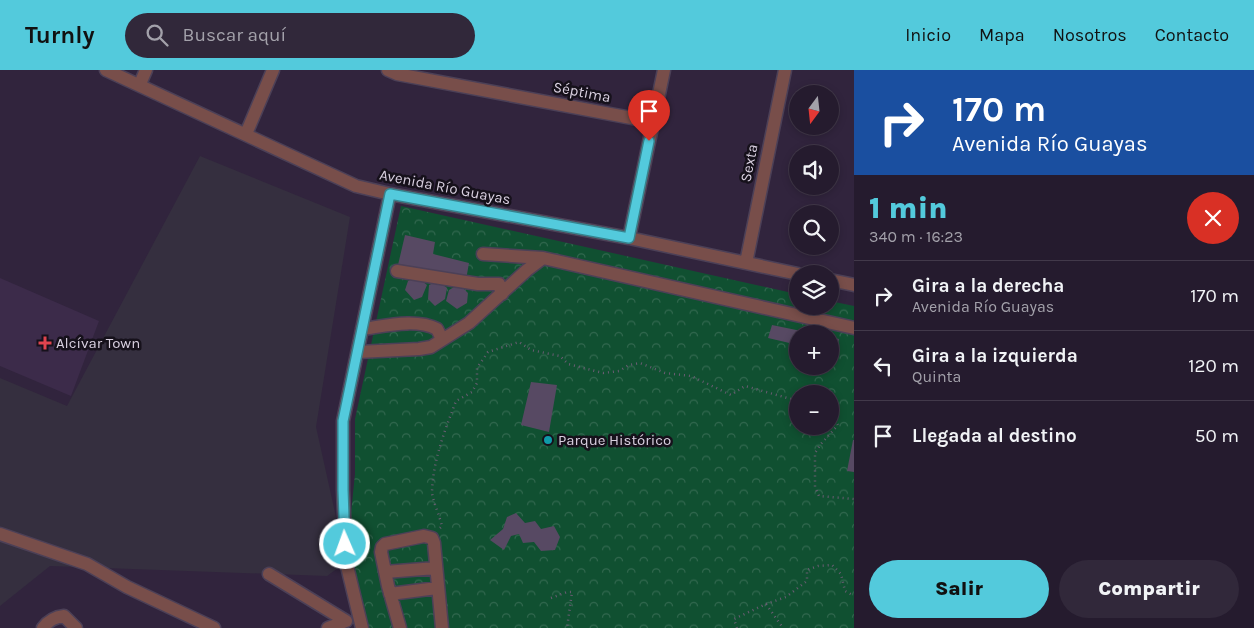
<!DOCTYPE html>
<html lang="es">
<head>
<meta charset="utf-8">
<style>
	:root { --surface:#251b2e; --page:#31283a; --text:#f1f3f6; --muted:#a3a1aa; --line:#42394a; --accent:#53cadc }
	body { margin:0; font-family:Karla,sans-serif; background:var(--page); color:var(--text); height:100vh; display:flex; flex-direction:column; font-size:19px; white-space:nowrap }
	* { box-sizing:border-box; margin:0 }
	p { font-size:16px; color:var(--muted) }
	.icon { flex:none; width:28px; height:28px; fill:none; stroke:currentColor; stroke-width:2; stroke-linecap:round; stroke-linejoin:round }
	.map { position:relative; flex:1; overflow:hidden }
	.sheet { display:flex; flex-direction:column; background:var(--surface); width:400px }
	.sheet>* { flex:none }
	.guide { background:#1a4fa0; color:#fff; overflow:hidden }
	.needle { width:32px; rotate:195deg }
	.buttons { position:absolute; left:789px; top:15px; display:grid; gap:10px }
	.buttons a { display:grid; place-items:center; width:50px; height:50px; border-radius:50%; background:var(--surface); box-shadow:0 2px 8px #0003,0 0 0 1px var(--line); font-size:25px }
	.pin { position:absolute; display:grid; place-items:center; width:42px; height:42px; color:#fff; margin:-51px -21px; border-radius:50% 50% 50% 0; rotate:-45deg; box-shadow:0 0 5px #0007 }
	.pin .icon { rotate:45deg }
	.me { position:absolute; width:55px; margin:-28px; rotate:358deg; stroke-linejoin:round; filter:drop-shadow(0 0 4px #0008) }
	.turn { display:flex; align-items:center; gap:18px; height:105px; padding:0 15px; font-size:22px }
	.turn .icon { width:65px; height:65px; stroke-width:2.5 }
	.turn b { display:block; font-size:35px; line-height:42px }
	.round { display:grid; place-items:center; flex:none; width:52px; height:52px; border-radius:26px; background:var(--page) }
	.overview { display:flex; align-items:center; justify-content:space-between; height:85px; padding:0 15px }
	h1 { font-size:30px; font-weight:800; line-height:38px; color:var(--accent) }
	.button { display:flex; gap:10px; margin-top:auto; padding:10px 15px }
	.button a { flex:1; height:58px; border-radius:30px; background:var(--accent); color:#111; font-size:20px; font-weight:800; line-height:58px; text-align:center }
	.button a+a { background:var(--page); color:var(--text) }
	ul { padding:0; list-style:none }
	li { display:flex; align-items:center; gap:15px; height:70px; padding:0 15px; border-top:1px solid var(--line) }
	li div { flex:1 }
	li b { display:block; font-size:19px }
	li em { font-style:normal }
	header { display:flex; align-items:center; gap:30px; box-sizing:border-box; height:70px; padding:0 25px; background:var(--accent); color:#111 }
	header strong { font-size:24px }
	nav { display:flex; gap:28px; margin-inline-start:auto; font-size:18px }
	.search { width:350px; height:45px; background:var(--page); display:flex; align-items:center; gap:12px; box-sizing:border-box; padding:0 18px; border-radius:28px; color:var(--muted); font-size:19px }
	main { display:flex; flex:1; min-height:0 }
	.map>svg:first-child { display:block }
	.commercial { fill:#352f3f }
	.built { fill:#3c2b4a }
	.forest { fill:url(#forest-crowns); fill-rule:evenodd }
	.building { fill:#574963 }
	.lines { fill:none; stroke-linecap:round; stroke-linejoin:round }
	.minor-casing { stroke:#4c4057; stroke-width:15 }
	.path { stroke:#695d73; stroke-width:2.5; stroke-dasharray:1 4; stroke-linecap:butt }
	.minor { stroke:#784e4a; stroke-width:12 }
	.route-casing { stroke:#36838f; stroke-width:12 }
	.route { stroke:#53cadc; stroke-width:9 }
	.health-dot { fill:#e0444e; stroke:#16111b; stroke-width:2 }
	.culture-dot { fill:#0f9aa8; stroke:#16111b; stroke-width:2 }
	.labels { text-anchor:middle; dominant-baseline:central; stroke-width:5; stroke-linejoin:round; paint-order:stroke }
	.street-label { font-size:15px; fill:#d9d0e0; stroke:#16111b }
	.poi-label { font-size:15px; fill:#d9d0e0; stroke:#16111b; text-anchor:start }
</style>
</head>
<body>
<header>
<strong>Turnly</strong>
<div class="search"><svg class="icon" aria-label="search" viewBox="0 0 24 24"><circle cx="10" cy="10" r="6"/><path d="M15 15l6 6"/></svg>Buscar aquí</div>
<nav><a>Inicio</a><a>Mapa</a><a>Nosotros</a><a>Contacto</a></nav>
</header>
<main>
<div class="map">
<svg width="854" height="558" viewBox="0 0 854 558">
	<defs>
		<pattern id="forest-crowns" width="20" height="18" patternUnits="userSpaceOnUse" patternTransform="scale(1.25)"><rect width="20" height="18" fill="#105031"/><path d="M2 6a3 3 0 1 1 6 0M12 15a3 3 0 1 1 6 0" fill="none" stroke="#32684f"/></pattern>
	</defs>
	<rect width="100%" height="100%" fill="#31243d"/>
	<path class="commercial" d="M 200,86 L 350,147 L 316,357 L 346,492 L 327,506 L 50,496 L 0,536 L 0,308 L 67,336 Z"/>
	<path class="built" d="M 0,208 L 99,251 L 71,326 L 0,296 Z"/>
	<path class="forest" d="M 401,136 L 797,224 L 798,236 L 830,236 L 830,231 L 854,236 L 854,558 L 365,558 L 346,492 L 355,404 L 355,349 ZM 798,264 L 830,264 L 830,296 L 798,296 ZM 798,324 L 830,324 L 830,356 L 798,356 Z"/>
	<path class="building" d="M 405,165 L 435,172 L 433,184 L 469,193 L 466,210 L 398,195 Z
		M 417,207 L 427,215 L 422,227 L 414,230 L 405,220 L 408,211 Z
		M 438,211 L 447,218 L 445,229 L 435,236 L 428,229 L 429,215 Z
		M 459,214 L 468,223 L 467,233 L 457,239 L 446,231 L 449,220 Z
		M 772,255 L 811,263 L 811,264 L 798,264 L 798,275 L 768,268 Z
		M 830,267 L 839,269 L 836,283 L 830,282 Z
		M 531,312 L 557,315 L 549,362 L 521,355 Z
		M 853,370 L 854,370 L 854,402 L 847,401 Z
		M 516,443 L 525,453 L 535,451 L 541,459 L 554,456 L 560,467 L 555,480 L 541,481 L 534,472 L 523,473 L 519,464 L 511,466 L 504,480 L 490,470 L 503,459 L 507,447 Z"/>
	<g class="lines">
		<defs>
			<path id="minor" d="M 106,0 L 356,116 L 390,124 L 629,168 L 798,204
				M 388,0 L 397,4 L 653,52
				M 140,14 L 146,0
				M 246,64 L 273,0
				M 629,168 L 664,0
				M 483,184 L 543,188
				M 746,193 L 785,0
				M 397,201 L 478,214 L 499,214 L 502,224
				M 830,210 L 854,215
				M 362,259 C 385,256 416,248 437,259 L 442,269
				M 358,282 L 419,279 L 431,277 L 469,253 L 527,200 L 543,188 L 854,258
				M 0,464 L 87,494 L 127,517 L 214,558
				M 385,502 L 436,498
				M 269,504 L 346,551 L 328,558
				M 390,524 L 437,518
				M 43,558 C 49,550 55,547 64,546 L 76,558
				M 362,558 L 346,492 L 343,420 L 343,351 L 390,124
				M 400,558 L 388,516 L 381,482 L 382,477 L 385,474 L 424,466 L 432,468 L 434,473 L 442,558"/>
		</defs>
		<use href="#minor" class="minor-casing"/>
		<path class="path" d="M 830,341 L 838,355 L 820,375 L 815,383 L 815,417 L 819,426 L 854,429
			M 440,458 L 442,456 C 440,447 432,429 432,422 C 433,390 445,360 456,331 L 472,322 L 477,313 L 477,298 L 488,282 L 519,272 L 531,280 L 560,286 L 568,294 L 603,303 L 619,301 L 629,295 L 640,293 L 665,303 L 691,306 L 731,325 L 745,316 L 798,331
			M 551,528 L 567,522 L 572,522 L 567,558
			M 766,534 L 786,527 L 807,511 L 807,500 L 818,496 L 832,495 L 841,504 L 845,521 L 854,526
			M 737,558 L 734,549 L 766,534 L 783,558"/>
		<use href="#minor" class="minor"/>
	</g>
	<g class="lines">
		<defs>
			<path id="route" d="M 345,474 L 343,420 L 343,351 L 390,124 L 629,168 L 649,71"/>
		</defs>
		<use href="#route" class="route-casing"/>
		<use href="#route" class="route"/>
	</g>
	<path class="health-dot" d="M42.5 265.5h5v5h5v5h-5v5h-5v-5h-5v-5h5z"/>
	<circle class="culture-dot" cx="548" cy="370" r="5"/>
	<g class="labels">
		<g class="street-label">
			<text transform="translate(582 22) rotate(11)">Séptima</text>
			<text transform="translate(749 93) rotate(-79)">Sexta</text>
			<text transform="translate(445 117) rotate(11)">Avenida Río Guayas</text>
		</g>
		<g class="poi-label">
			<text x="56" y="273">Alcívar Town</text>
			<text x="558" y="370">Parque Histórico</text>
		</g>
	</g>
</svg>
<div class="buttons">
<a><svg class="needle" viewBox="-14 -14 28 28"><path d="M0-13l5 13h-10z" fill="#e53935"/><path d="M0 13l5-13h-10z" fill="#a3a1aa"/></svg></a>
<a><svg class="icon" aria-label="sound" viewBox="0 0 24 24"><path d="M4 9h4l5-4v14l-5-4H4zM17 9q2 3 0 6"/></svg></a>
<a><svg class="icon" aria-label="search" viewBox="0 0 24 24"><circle cx="10" cy="10" r="6"/><path d="M15 15l6 6"/></svg></a>
<a><svg class="icon" aria-label="layers" viewBox="0 0 24 24"><path d="M12 4l9 5-9 5-9-5zM3 14l9 5 9-5"/></svg></a>
<a>+</a>
<a>−</a>
</div>
<div class="pin" style="left:649px;top:71px;background:#d93025"><svg class="icon" aria-label="arrive" viewBox="0 0 24 24"><path d="M6 21V4h12l-3 4 3 4H6"/></svg></div>
<svg class="me" style="left:345px;top:474px" viewBox="-20 -20 40 40"><circle r="17" fill="#53cadc" stroke="#fff" stroke-width="3"/><path d="M0-11L8 9 0 5-8 9z" fill="#fff"/></svg>
</div>
<section class="sheet">
<div class="guide">
<div class="turn"><svg class="icon" aria-label="right" viewBox="0 0 24 24"><path d="M7 20v-9h11M14 6l5 5-5 5"/></svg><div><b>170 m</b>Avenida Río Guayas</div></div>
</div>
<div class="overview"><div><h1>1 min</h1><p>340 m · 16:23</p></div><a class="round" style="background:#d93025;color:#fff"><svg class="icon" aria-label="close" viewBox="0 0 24 24"><path d="M6 6l12 12M18 6L6 18"/></svg></a></div>
<ul>
<li><svg class="icon" aria-label="right" viewBox="0 0 24 24"><path d="M7 20v-9h11M14 6l5 5-5 5"/></svg><div><b>Gira a la derecha</b><p>Avenida Río Guayas</p></div><em>170 m</em></li>
<li><svg class="icon" aria-label="left" viewBox="0 0 24 24"><path d="M17 20v-9H6M10 6l-5 5 5 5"/></svg><div><b>Gira a la izquierda</b><p>Quinta</p></div><em>120 m</em></li>
<li><svg class="icon" aria-label="arrive" viewBox="0 0 24 24"><path d="M6 21V4h12l-3 4 3 4H6"/></svg><div><b>Llegada al destino</b></div><em>50 m</em></li>
</ul>
<div class="button"><a>Salir</a><a>Compartir</a></div>
</section>
</main>
</body>
</html>
